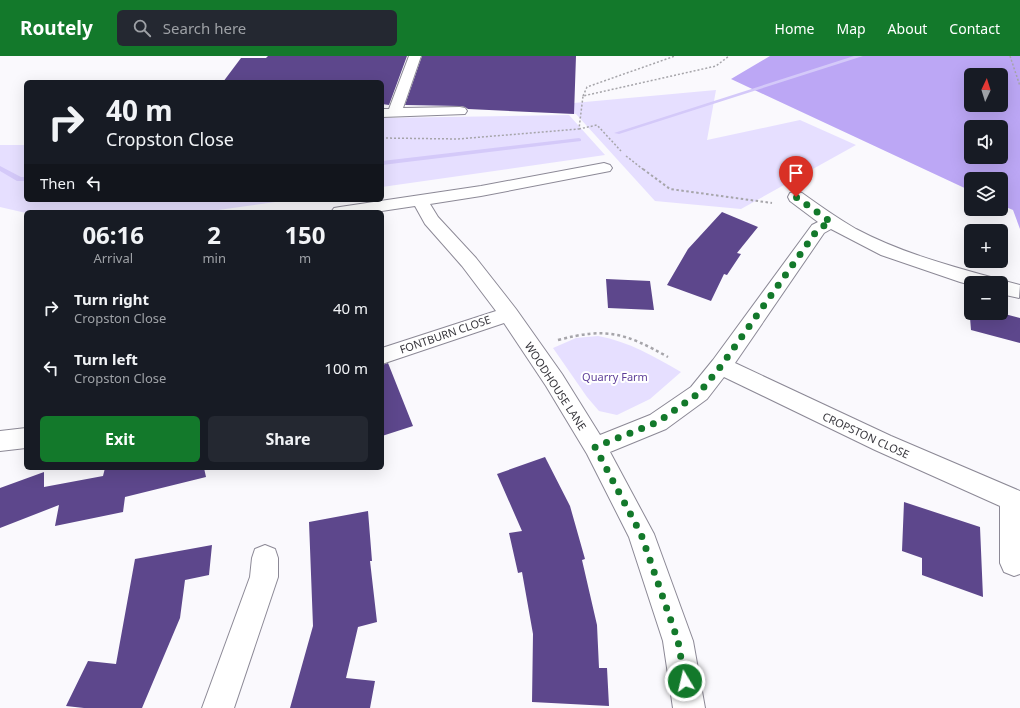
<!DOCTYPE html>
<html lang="en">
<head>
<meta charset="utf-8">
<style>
	:root { --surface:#171b24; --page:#242831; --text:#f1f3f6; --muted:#9ea1a6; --accent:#13792b }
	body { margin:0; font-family:"Noto Sans",sans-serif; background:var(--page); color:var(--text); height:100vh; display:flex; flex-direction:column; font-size:15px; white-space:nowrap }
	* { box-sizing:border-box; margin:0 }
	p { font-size:13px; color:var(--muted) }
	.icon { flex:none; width:22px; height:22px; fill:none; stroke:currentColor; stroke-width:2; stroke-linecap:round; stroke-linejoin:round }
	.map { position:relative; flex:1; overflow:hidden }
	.panel { position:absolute; left:24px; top:154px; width:360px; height:260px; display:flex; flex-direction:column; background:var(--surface); border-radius:6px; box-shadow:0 4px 16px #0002 }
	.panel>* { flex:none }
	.guide { position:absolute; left:24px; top:24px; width:360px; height:122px; border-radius:6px; box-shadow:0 4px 16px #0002; background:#171b24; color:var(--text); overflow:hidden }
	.needle { width:26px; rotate:4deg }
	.controls { position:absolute; left:964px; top:12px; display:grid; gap:8px }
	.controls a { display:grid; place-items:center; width:44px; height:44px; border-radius:6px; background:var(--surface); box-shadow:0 4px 16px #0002; font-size:20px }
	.pin { position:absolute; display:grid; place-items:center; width:34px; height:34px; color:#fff; margin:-41px -17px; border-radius:50% 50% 50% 0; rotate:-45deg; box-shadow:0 0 4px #0007 }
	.pin .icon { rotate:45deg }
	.me { position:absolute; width:44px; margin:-22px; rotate:351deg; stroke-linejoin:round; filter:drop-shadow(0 0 3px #0008) }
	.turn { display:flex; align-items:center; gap:14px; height:84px; padding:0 16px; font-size:18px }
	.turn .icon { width:52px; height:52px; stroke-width:2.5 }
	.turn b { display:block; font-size:28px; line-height:34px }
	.then { display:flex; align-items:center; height:38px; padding:0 16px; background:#0003; gap:8px; font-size:15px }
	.eta { display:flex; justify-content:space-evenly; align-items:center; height:68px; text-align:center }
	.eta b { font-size:24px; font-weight:700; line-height:28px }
	.action { display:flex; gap:8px; margin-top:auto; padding:8px 16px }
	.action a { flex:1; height:46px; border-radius:6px; background:var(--accent); color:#fff; font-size:16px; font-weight:700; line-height:46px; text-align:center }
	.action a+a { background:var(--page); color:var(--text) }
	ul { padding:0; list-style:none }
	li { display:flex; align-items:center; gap:12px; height:60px; padding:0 16px }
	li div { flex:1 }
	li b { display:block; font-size:15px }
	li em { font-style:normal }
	header { display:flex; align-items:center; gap:24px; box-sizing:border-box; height:56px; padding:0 20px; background:var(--accent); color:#fff }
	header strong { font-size:19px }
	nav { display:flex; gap:22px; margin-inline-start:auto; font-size:14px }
	.search { width:280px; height:36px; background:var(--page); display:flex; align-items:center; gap:10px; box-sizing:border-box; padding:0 14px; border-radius:6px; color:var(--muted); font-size:15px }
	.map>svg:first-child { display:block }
	.green { fill:#e6dfff }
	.forest { fill:#bca7f5; fill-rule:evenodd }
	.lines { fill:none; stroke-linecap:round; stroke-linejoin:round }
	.stream { fill:#d4c9f9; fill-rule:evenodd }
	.building { fill:#5d478c }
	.minor-casing { stroke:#8c8996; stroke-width:2 }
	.path-far2 { stroke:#a6a5aa; stroke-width:1.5; stroke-dasharray:2 2; stroke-linecap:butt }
	.path-far1 { stroke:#a6a5aa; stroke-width:2; stroke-dasharray:2.5 2.5; stroke-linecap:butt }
	.path { stroke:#a6a5aa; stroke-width:2.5; stroke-dasharray:3 3; stroke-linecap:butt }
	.minor { fill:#fff; fill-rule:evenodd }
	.route { stroke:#13792b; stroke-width:7; stroke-dasharray:0 12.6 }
	.labels { text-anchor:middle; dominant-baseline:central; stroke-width:4; stroke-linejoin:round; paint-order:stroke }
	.street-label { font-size:11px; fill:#38373d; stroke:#fff }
	.park-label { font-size:11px; fill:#5d3e98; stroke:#fff }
</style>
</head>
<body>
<header>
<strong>Routely</strong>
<div class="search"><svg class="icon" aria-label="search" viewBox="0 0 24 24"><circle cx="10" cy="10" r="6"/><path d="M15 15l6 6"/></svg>Search here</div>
<nav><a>Home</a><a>Map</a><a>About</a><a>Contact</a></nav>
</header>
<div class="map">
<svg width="1020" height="652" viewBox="0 0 1020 652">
	<rect width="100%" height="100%" fill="#faf9fd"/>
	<path class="green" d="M 716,34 L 707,84 L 800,64 L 856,89 L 741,153 L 655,145 L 576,58 L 519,52 Z
		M 569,59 L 605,99 L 382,131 L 382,62 Z
		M 0,89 L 26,89 L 26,144 L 289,144 L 204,156 L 26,157 L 0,151 Z
		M 598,280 C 630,286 653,300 681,316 L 650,343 L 617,359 L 599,355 L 587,341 L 553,292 L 576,282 Z"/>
	<path class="forest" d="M 770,0 L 1020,0 L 1020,173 L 1013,154 L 1001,149 L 1001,123 L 971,123 L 971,135 L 731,23 ZM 971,19 L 1001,19 L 1001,49 L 971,49 ZM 971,71 L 1001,71 L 1001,101 L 971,101 Z"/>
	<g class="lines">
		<path class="stream" d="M 854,0 L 863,0 L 619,78 L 614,77 Z
			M 579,82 L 581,83 L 581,85 L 382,109 L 382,105 Z
			M 0,110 L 21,121 L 26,121 L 26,125 L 17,125 L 0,115 Z"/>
	</g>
	<path class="building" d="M 268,0 L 407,0 L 389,49 L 382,48 L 382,26 L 223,26 L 241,2 L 266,2 Z
		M 422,0 L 576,0 L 574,58 L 468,53 L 465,51 L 460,50 L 405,49 Z
		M 722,156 L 758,171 L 737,197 L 741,198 L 727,219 L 724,218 L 711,245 L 667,229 L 688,193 Z
		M 606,223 L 650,225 L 654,254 L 608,252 Z
		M 969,249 L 971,249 L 971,257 L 1001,257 L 1020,262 L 1020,287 L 971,274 Z
		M 388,307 L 413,370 L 382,380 L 382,309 Z
		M 545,401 L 570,450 L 585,503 L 582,504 L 597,569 L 599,612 L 607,612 L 609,650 L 532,646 L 533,578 L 522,516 L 518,517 L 509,477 L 522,475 L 497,418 Z
		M 105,412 L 204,412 L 206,421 L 125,441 L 123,456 L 55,470 L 59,449 L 0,472 L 0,432 L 44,416 L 44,431 L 103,420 Z
		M 904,446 L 980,471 L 983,541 L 922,519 L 922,502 L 902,495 Z
		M 368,455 L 372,505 L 370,505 L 377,566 L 358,571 L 346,622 L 375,625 L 370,652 L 290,652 L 313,570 L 309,466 Z
		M 212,489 L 209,519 L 185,524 L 180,562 L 142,652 L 84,652 L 66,650 L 88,605 L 116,608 L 135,503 Z"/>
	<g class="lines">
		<defs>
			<path id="minor" d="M 409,0 L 421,0 L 403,52 L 460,51 L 465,52 L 467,55 L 465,58 L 382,61 L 382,53 L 389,53 Z
				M 604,107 L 610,109 L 612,112 L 610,115 L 481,140 L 430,148 L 438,161 L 476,202 L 516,253 L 562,318 L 600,379 L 650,359 L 691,331 L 713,304 L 812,169 L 818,166 L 790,145 L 788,141 L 790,137 L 796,136 L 802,137 C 820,150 837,162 856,173 C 899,196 947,209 994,222 L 996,226 L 1001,224 L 1020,229 L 1019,242 L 1001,238 L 1001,227 L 971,227 L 971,229 L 960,226 L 881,199 L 831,173 L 824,177 L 735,307 L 891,380 L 1020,435 L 1020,518 L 1014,520 L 1004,516 L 1000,507 L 1000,450 L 875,394 L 724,321 L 707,343 L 666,373 L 610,396 L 654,478 L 693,585 L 705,652 L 673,652 L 663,585 L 629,481 L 587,398 L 546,330 L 504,267 L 382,308 L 382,292 L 496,255 L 462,210 L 425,168 L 415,150 L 375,156 L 331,156 L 334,152 L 340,151 L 481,130 Z
				M 26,372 L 26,392 L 0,395 L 0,375 Z
				M 265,489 L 275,493 L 278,502 L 278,521 L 234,652 L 202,652 L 250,521 L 252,502 L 255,493 Z"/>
		</defs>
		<use href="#minor" class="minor-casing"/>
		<path class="path-far2" d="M 1010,0 L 1020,30
			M 583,40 L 587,31 L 675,0
			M 579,73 L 597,69 L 621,95
			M 382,82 L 458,83 L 579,73 L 583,40 L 716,10 L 729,0
			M 626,100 L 644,114"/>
		<path class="path-far1" d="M 643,113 L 670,133 L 772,147"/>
		<path class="path" d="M 558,284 C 607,271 625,277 668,301"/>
		<use href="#minor" class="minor"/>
	</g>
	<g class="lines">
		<path class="route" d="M 685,625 L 678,585 L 641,478 L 595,391 L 658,366 L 699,337 L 721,310 L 818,173 L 831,166 L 796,141"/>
	</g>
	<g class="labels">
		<g class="street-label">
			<text transform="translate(445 278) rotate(-19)">FONTBURN CLOSE</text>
			<text transform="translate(556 330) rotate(57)">WOODHOUSE LANE</text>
			<text transform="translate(866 379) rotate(25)">CROPSTON CLOSE</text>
		</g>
		<g class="park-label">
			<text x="615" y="320">Quarry Farm</text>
		</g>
	</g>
</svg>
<div class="controls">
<a><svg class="needle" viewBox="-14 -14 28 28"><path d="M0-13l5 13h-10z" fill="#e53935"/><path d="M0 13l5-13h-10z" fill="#9ea1a6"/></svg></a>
<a><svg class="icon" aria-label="sound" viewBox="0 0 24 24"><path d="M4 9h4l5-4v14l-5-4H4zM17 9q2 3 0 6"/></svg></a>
<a><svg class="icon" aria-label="layers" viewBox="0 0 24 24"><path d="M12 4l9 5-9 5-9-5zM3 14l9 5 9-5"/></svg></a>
<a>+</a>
<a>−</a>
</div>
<div class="pin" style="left:796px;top:141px;background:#d93025"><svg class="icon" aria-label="arrive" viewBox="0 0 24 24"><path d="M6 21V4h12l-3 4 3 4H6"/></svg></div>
<svg class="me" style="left:685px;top:625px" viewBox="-20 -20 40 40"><circle r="17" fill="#13792b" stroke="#fff" stroke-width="3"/><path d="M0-11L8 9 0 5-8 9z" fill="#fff"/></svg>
<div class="guide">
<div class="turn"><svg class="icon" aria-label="right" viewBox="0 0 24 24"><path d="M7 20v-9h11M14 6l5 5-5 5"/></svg><div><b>40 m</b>Cropston Close</div></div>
<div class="then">Then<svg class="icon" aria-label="left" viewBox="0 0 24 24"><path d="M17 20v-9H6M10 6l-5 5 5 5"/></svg></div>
</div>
<section class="panel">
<div class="eta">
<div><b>06:16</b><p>Arrival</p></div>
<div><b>2</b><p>min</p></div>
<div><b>150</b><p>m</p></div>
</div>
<ul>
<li><svg class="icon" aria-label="right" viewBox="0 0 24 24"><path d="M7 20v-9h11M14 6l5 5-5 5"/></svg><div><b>Turn right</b><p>Cropston Close</p></div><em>40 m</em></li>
<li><svg class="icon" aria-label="left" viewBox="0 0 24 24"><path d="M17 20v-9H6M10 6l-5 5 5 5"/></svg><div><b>Turn left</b><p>Cropston Close</p></div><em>100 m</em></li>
</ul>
<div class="action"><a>Exit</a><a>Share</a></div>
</section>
</div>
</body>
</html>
